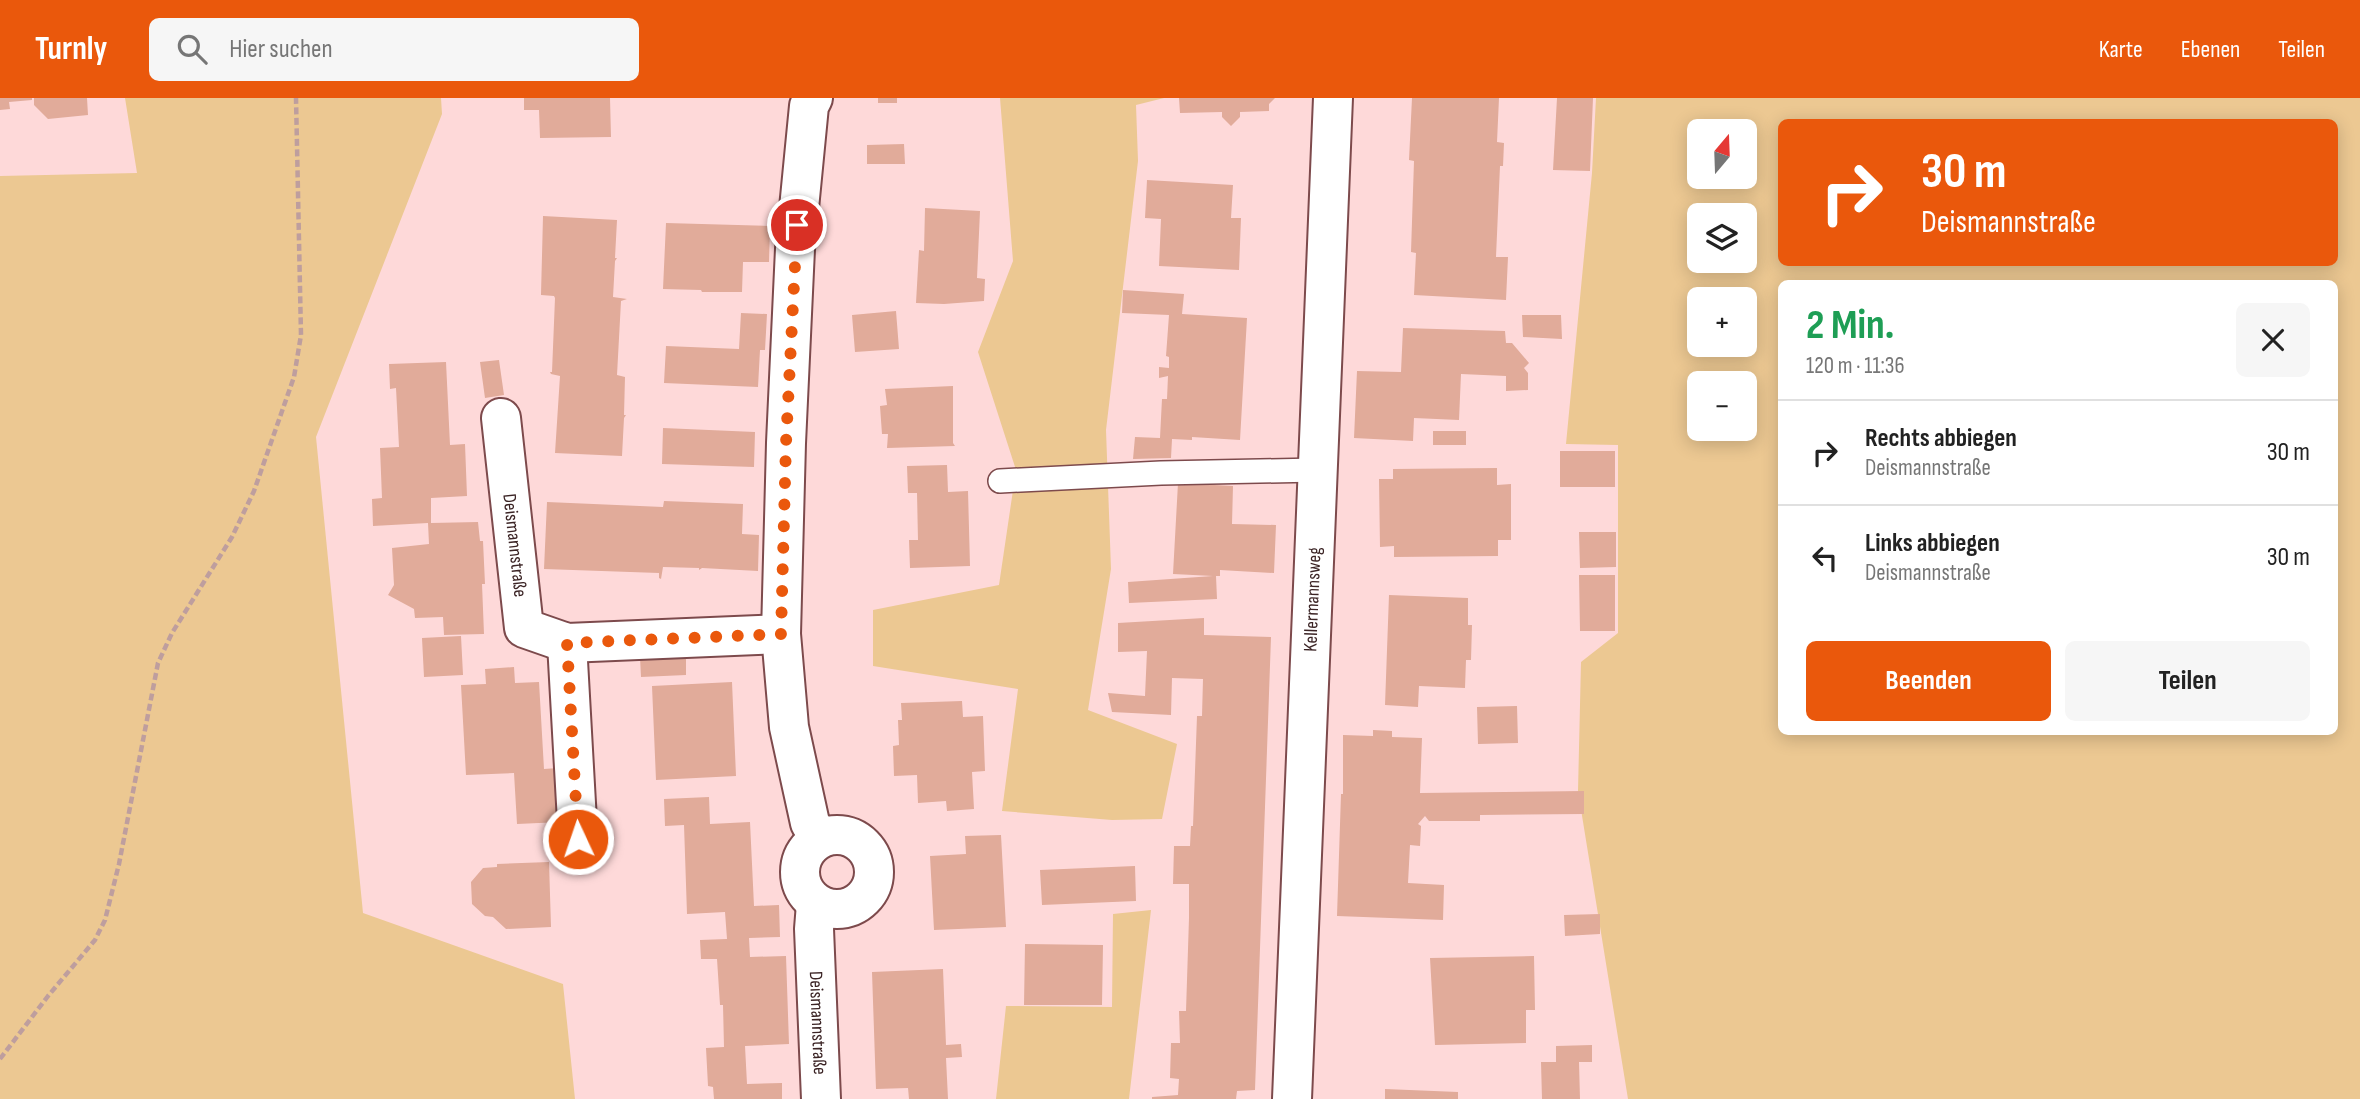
<!DOCTYPE html>
<html lang="de">
<head>
<meta charset="utf-8">
<style>
	:root { --surface:#fff; --page:#f6f6f6; --text:#222; --muted:#767676; --line:#e0e0e0; --accent:#ea580c }
	body { margin:0; font-family:"Sofia Sans Condensed",sans-serif; background:var(--page); color:var(--text); height:100vh; display:flex; flex-direction:column; font-size:26px; white-space:nowrap }
	* { box-sizing:border-box; margin:0 }
	p { font-size:23px; color:var(--muted) }
	.icon { flex:none; width:38px; height:38px; fill:none; stroke:currentColor; stroke-width:2; stroke-linecap:round; stroke-linejoin:round }
	.map { position:relative; flex:1; overflow:hidden }
	.panel { position:absolute; left:1778px; top:182px; width:560px; height:455px; display:flex; flex-direction:column; background:var(--surface); border-radius:10px; box-shadow:0 4px 18px #0003 }
	.panel>* { flex:none }
	.top-card { position:absolute; left:1778px; top:21px; width:560px; height:147px; border-radius:10px; box-shadow:0 4px 18px #0003; background:#ea580c; color:#fff; overflow:hidden }
	.needle { width:46px; rotate:19deg }
	.controls { position:absolute; left:1687px; top:21px; display:grid; gap:14px }
	.controls a { display:grid; place-items:center; width:70px; height:70px; border-radius:10px; background:var(--surface); box-shadow:0 4px 18px #0003; font-size:35px }
	.pin { position:absolute; display:grid; place-items:center; width:60px; height:60px; color:#fff; margin:-30px; border:4px solid #fff; border-radius:50%; box-shadow:0 2px 7px #0007 }
	.me { position:absolute; width:77px; margin:-38px; rotate:357deg; stroke-linejoin:round; filter:drop-shadow(0 0 5px #0008) }
	.turn { display:flex; align-items:center; gap:24px; height:147px; padding:0 28px; font-size:32px }
	.turn .icon { width:91px; height:91px; stroke-width:2.5 }
	.turn b { display:block; font-size:49px; line-height:60px }
	.round { display:grid; place-items:center; flex:none; width:74px; height:74px; border-radius:10px; background:var(--page) }
	.summary { display:flex; align-items:center; justify-content:space-between; height:119px; padding:0 28px }
	h1 { font-size:42px; font-weight:700; line-height:52px; color:#1e9e55 }
	.cta { display:flex; gap:14px; margin-top:auto; padding:14px 28px }
	.cta a { flex:1; height:80px; border-radius:10px; background:var(--accent); color:#fff; font-size:28px; font-weight:700; line-height:80px; text-align:center }
	.cta a+a { background:var(--page); color:var(--text) }
	ul { padding:0; list-style:none }
	li { display:flex; align-items:center; gap:21px; height:105px; padding:0 28px; border-top:2px solid var(--line) }
	li div { flex:1 }
	li b { display:block; font-size:26px }
	li em { font-style:normal }
	header { display:flex; align-items:center; gap:42px; box-sizing:border-box; height:98px; padding:0 35px; background:var(--accent); color:#fff }
	header strong { font-size:33px }
	nav { display:flex; gap:38px; margin-inline-start:auto; font-size:24px }
	.search { width:490px; height:63px; background:var(--page); display:flex; align-items:center; gap:18px; box-sizing:border-box; padding:0 24px; border-radius:10px; color:var(--muted); font-size:26px }
	.map>svg:first-child { display:block }
	.green { fill:#ecc892; fill-rule:evenodd }
	.building { fill:#e1ab9a }
	.lines { fill:none; stroke-linecap:round; stroke-linejoin:round }
	.service-casing { stroke:#7d4a4c; stroke-width:26 }
	.minor-casing { stroke:#7d4a4c; stroke-width:42 }
	.path { stroke:#be9e9e; stroke-width:4.5; stroke-dasharray:7 3.5; stroke-linecap:butt }
	.service { stroke:#fff; stroke-width:23 }
	.minor { stroke:#fff; stroke-width:38 }
	.route { stroke:#ea580c; stroke-width:12; stroke-dasharray:0 21.6 }
	.labels { text-anchor:middle; dominant-baseline:central; stroke-width:7; stroke-linejoin:round; paint-order:stroke }
	.street-label { font-size:19px; fill:#3b2425; stroke:#faeded }
</style>
</head>
<body>
<header>
<strong>Turnly</strong>
<div class="search"><svg class="icon" aria-label="search" viewBox="0 0 24 24"><circle cx="10" cy="10" r="6"/><path d="M15 15l6 6"/></svg>Hier suchen</div>
<nav><a>Karte</a><a>Ebenen</a><a>Teilen</a></nav>
</header>
<div class="map">
<svg width="2360" height="1001" viewBox="0 0 2360 1001">
	<rect width="100%" height="100%" fill="#fed9d9"/>
	<path class="green" d="M 125,0 L 441,0 L 442,16 L 316,339 L 363,815 L 563,886 L 575,1001 L 0,1001 L 0,78 L 137,75 Z
		M 1000,0 L 1164,0 L 1136,7 L 1138,63 L 1106,332 L 1111,471 L 1088,612 L 1177,646 L 1162,721 L 1112,722 L 1002,713 L 1018,591 L 873,568 L 873,512 L 999,487 L 1016,372 L 978,254 L 1013,163 Z
		M 1596,0 L 2360,0 L 2360,1001 L 1628,1001 L 1578,693 L 1581,564 L 1618,535 L 1618,347 L 1566,346 L 1592,75 ZM 1782,24 L 2334,24 L 2334,164 L 1782,164 ZM 1699,33 L 1745,33 L 1745,79 L 1699,79 ZM 1699,117 L 1745,117 L 1745,163 L 1699,163 ZM 1782,186 L 2334,186 L 2334,634 L 1782,634 ZM 1699,201 L 1745,201 L 1745,247 L 1699,247 ZM 1699,285 L 1745,285 L 1745,331 L 1699,331 Z
		M 1151,812 L 1129,1001 L 996,1001 L 1006,908 L 1112,909 L 1113,816 Z"/>
	<path class="building" d="M 0,0 L 32,0 L 32,2 L 9,4 L 10,11 L 0,12 Z
		M 34,0 L 87,0 L 88,17 L 48,21 L 34,7 Z
		M 524,0 L 610,0 L 611,39 L 540,40 L 539,12 L 524,12 Z
		M 878,0 L 897,0 L 897,5 L 878,5 Z
		M 1179,0 L 1275,0 L 1269,6 L 1269,13 L 1240,14 L 1240,19 L 1231,28 L 1222,19 L 1222,14 L 1180,15 Z
		M 1412,0 L 1499,0 L 1497,44 L 1504,45 L 1503,68 L 1500,68 L 1496,159 L 1508,159 L 1506,202 L 1414,197 L 1416,155 L 1411,154 L 1414,63 L 1409,62 Z
		M 1557,0 L 1593,0 L 1590,73 L 1553,72 Z
		M 904,46 L 905,66 L 867,66 L 867,47 Z
		M 1147,82 L 1233,87 L 1231,120 L 1241,120 L 1239,172 L 1159,168 L 1161,121 L 1145,120 Z
		M 925,110 L 980,113 L 977,180 L 985,181 L 984,203 L 944,206 L 916,205 L 919,152 L 924,153 Z
		M 543,118 L 617,122 L 615,160 L 617,160 L 615,163 L 613,199 L 627,201 L 621,203 L 617,277 L 625,279 L 624,317 L 626,317 L 624,320 L 622,358 L 555,355 L 560,278 L 551,276 L 550,274 L 552,274 L 555,200 L 554,198 L 541,197 Z
		M 666,125 L 770,128 L 769,164 L 743,164 L 742,194 L 702,194 L 701,192 L 663,191 Z
		M 1123,192 L 1184,196 L 1182,216 L 1247,220 L 1240,342 L 1192,339 L 1192,342 L 1172,341 L 1171,360 L 1133,361 L 1135,339 L 1160,340 L 1162,301 L 1167,301 L 1168,278 L 1159,280 L 1159,269 L 1169,270 L 1169,259 L 1166,258 L 1169,217 L 1122,215 Z
		M 896,213 L 899,251 L 855,254 L 852,217 Z
		M 741,215 L 767,216 L 765,252 L 760,252 L 758,289 L 664,285 L 666,248 L 739,251 Z
		M 1522,217 L 1561,217 L 1562,241 L 1523,239 Z
		M 1403,230 L 1505,233 L 1506,245 L 1512,245 L 1529,265 L 1524,270 L 1528,275 L 1528,292 L 1506,293 L 1506,278 L 1461,276 L 1459,322 L 1414,320 L 1413,343 L 1354,340 L 1357,273 L 1401,274 Z
		M 499,262 L 504,297 L 485,300 L 480,264 Z
		M 446,264 L 450,347 L 465,346 L 467,398 L 431,400 L 431,425 L 478,424 L 480,443 L 483,443 L 485,486 L 482,486 L 484,536 L 444,537 L 443,519 L 415,520 L 414,511 L 388,497 L 394,487 L 392,450 L 429,446 L 428,425 L 373,428 L 372,401 L 382,400 L 380,350 L 399,349 L 396,290 L 390,291 L 389,266 Z
		M 953,288 L 953,345 L 955,348 L 887,350 L 888,336 L 882,336 L 880,308 L 887,307 L 885,291 Z
		M 663,330 L 755,334 L 754,369 L 662,366 Z
		M 1433,333 L 1466,333 L 1466,347 L 1433,347 Z
		M 1560,353 L 1615,353 L 1615,389 L 1560,389 Z
		M 947,367 L 948,394 L 968,393 L 970,468 L 910,470 L 909,442 L 918,442 L 917,395 L 908,395 L 907,368 Z
		M 1497,370 L 1497,387 L 1511,386 L 1511,442 L 1498,442 L 1498,458 L 1394,459 L 1394,448 L 1380,449 L 1379,381 L 1393,381 L 1393,371 Z
		M 1178,385 L 1233,388 L 1232,426 L 1276,427 L 1274,475 L 1220,472 L 1220,478 L 1216,478 L 1217,501 L 1129,505 L 1128,484 L 1213,478 L 1173,476 Z
		M 664,403 L 743,406 L 742,436 L 759,437 L 758,473 L 702,470 L 699,472 L 699,470 L 663,469 L 661,481 L 659,480 L 659,475 L 544,471 L 547,404 L 663,409 Z
		M 1579,434 L 1616,434 L 1616,469 L 1580,470 Z
		M 1579,477 L 1615,477 L 1615,533 L 1580,533 Z
		M 1389,497 L 1468,500 L 1468,527 L 1472,527 L 1471,562 L 1466,562 L 1465,590 L 1419,588 L 1418,609 L 1385,607 Z
		M 1204,520 L 1204,537 L 1271,539 L 1255,992 L 1237,993 L 1236,1001 L 1152,1001 L 1152,999 L 1178,997 L 1179,981 L 1170,980 L 1171,945 L 1180,945 L 1179,913 L 1186,913 L 1189,820 L 1189,786 L 1173,786 L 1174,748 L 1190,748 L 1191,728 L 1193,728 L 1197,618 L 1202,618 L 1203,581 L 1172,580 L 1171,617 L 1112,614 L 1108,595 L 1145,598 L 1147,553 L 1118,554 L 1118,525 Z
		M 461,538 L 463,577 L 424,579 L 422,540 Z
		M 686,557 L 686,577 L 641,579 L 640,559 Z
		M 514,569 L 515,585 L 539,584 L 544,671 L 558,670 L 561,724 L 517,726 L 514,675 L 466,677 L 461,587 L 486,586 L 485,571 Z
		M 732,584 L 736,678 L 656,682 L 652,588 Z
		M 962,603 L 963,619 L 983,618 L 985,673 L 972,674 L 974,711 L 947,713 L 946,703 L 918,705 L 917,677 L 894,678 L 893,648 L 899,647 L 898,622 L 902,622 L 901,605 Z
		M 1517,608 L 1518,645 L 1478,646 L 1477,609 Z
		M 1373,632 L 1392,633 L 1392,639 L 1422,640 L 1420,695 L 1584,693 L 1584,716 L 1480,717 L 1480,723 L 1429,723 L 1425,718 L 1418,726 L 1421,728 L 1420,748 L 1410,747 L 1408,785 L 1444,787 L 1443,822 L 1337,818 L 1341,696 L 1343,696 L 1343,637 L 1373,638 Z
		M 709,699 L 710,726 L 750,724 L 754,808 L 779,807 L 780,839 L 749,840 L 750,859 L 786,858 L 789,946 L 745,948 L 747,986 L 782,985 L 782,1001 L 714,1001 L 713,989 L 708,988 L 706,950 L 724,949 L 723,907 L 720,907 L 717,861 L 701,861 L 700,842 L 727,841 L 725,814 L 687,816 L 684,727 L 665,728 L 664,701 Z
		M 1001,737 L 1006,829 L 934,832 L 930,758 L 966,756 L 965,738 Z
		M 549,764 L 551,829 L 506,831 L 493,819 L 485,818 L 472,806 L 471,784 L 483,770 L 497,769 L 497,766 Z
		M 1135,768 L 1136,803 L 1042,807 L 1040,772 Z
		M 1600,816 L 1600,836 L 1565,838 L 1564,817 Z
		M 1025,846 L 1103,847 L 1102,907 L 1024,907 Z
		M 1534,858 L 1535,912 L 1526,912 L 1526,945 L 1435,947 L 1430,860 Z
		M 943,871 L 946,947 L 961,946 L 962,959 L 946,960 L 948,1001 L 909,1001 L 908,990 L 876,991 L 872,874 Z
		M 1592,947 L 1592,964 L 1579,964 L 1580,1001 L 1542,1001 L 1541,964 L 1556,964 L 1556,948 Z
		M 1385,991 L 1458,994 L 1458,1001 L 1385,1001 Z"/>
	<g class="lines">
		<defs>
			<path id="service" d="M 1000,383 L 1161,375 L 1317,372"/>
			<g id="minor">
				<path d="M 813,0 L 809,8 L 795,151 L 786,345 L 781,536 L 789,629 L 810,725 L 820,740"/>
				<path id="s1" d="M 501,320 L 524,530 L 567,545 L 781,536"/>
				<path d="M 567,545 L 578,741"/>
				<circle cx="837" cy="774" r="37"/>
				<path id="s2" d="M 816,806 L 814,831 L 821,1001"/>
				<path id="s3" d="M 1292,1001 L 1333,0"/>
			</g>
		</defs>
		<use href="#service" class="service-casing"/>
		<use href="#minor" class="minor-casing"/>
		<path class="path" d="M 0,961 L 48,898 L 95,842 L 105,822 L 119,766 L 158,565 L 172,535 L 232,439 L 254,393 L 294,279 L 301,237 L 296,0"/>
		<use href="#service" class="service"/>
		<use href="#minor" class="minor"/>
	</g>
	<g class="lines">
		<path class="route" d="M 578,741 L 567,545 L 781,536 L 786,345 L 797,127"/>
	</g>
	<g class="labels">
		<g class="street-label">
			<text stroke="none"><textPath href="#s1" startOffset="128">Deismannstraße</textPath></text>
			<text stroke="none"><textPath href="#s3" startOffset="500">Kellermannsweg</textPath></text>
			<text stroke="none"><textPath href="#s2" startOffset="119">Deismannstraße</textPath></text>
		</g>
	</g>
</svg>
<div class="controls">
<a><svg class="needle" viewBox="-14 -14 28 28"><path d="M0-13l5 13h-10z" fill="#e53935"/><path d="M0 13l5-13h-10z" fill="#767676"/></svg></a>
<a><svg class="icon" aria-label="layers" viewBox="0 0 24 24"><path d="M12 4l9 5-9 5-9-5zM3 14l9 5 9-5"/></svg></a>
<a>+</a>
<a>−</a>
</div>
<div class="pin" style="left:797px;top:127px;background:#d93025"><svg class="icon" aria-label="arrive" viewBox="0 0 24 24"><path d="M6 21V4h12l-3 4 3 4H6"/></svg></div>
<svg class="me" style="left:578px;top:741px" viewBox="-20 -20 40 40"><circle r="17" fill="#ea580c" stroke="#fff" stroke-width="3"/><path d="M0-11L8 9 0 5-8 9z" fill="#fff"/></svg>
<div class="top-card">
<div class="turn"><svg class="icon" aria-label="right" viewBox="0 0 24 24"><path d="M7 20v-9h11M14 6l5 5-5 5"/></svg><div><b>30 m</b>Deismannstraße</div></div>
</div>
<section class="panel">
<div class="summary"><div><h1>2 Min.</h1><p>120 m · 11:36</p></div><a class="round"><svg class="icon" aria-label="close" viewBox="0 0 24 24"><path d="M6 6l12 12M18 6L6 18"/></svg></a></div>
<ul>
<li><svg class="icon" aria-label="right" viewBox="0 0 24 24"><path d="M7 20v-9h11M14 6l5 5-5 5"/></svg><div><b>Rechts abbiegen</b><p>Deismannstraße</p></div><em>30 m</em></li>
<li><svg class="icon" aria-label="left" viewBox="0 0 24 24"><path d="M17 20v-9H6M10 6l-5 5 5 5"/></svg><div><b>Links abbiegen</b><p>Deismannstraße</p></div><em>30 m</em></li>
</ul>
<div class="cta"><a>Beenden</a><a>Teilen</a></div>
</section>
</div>
</body>
</html>
